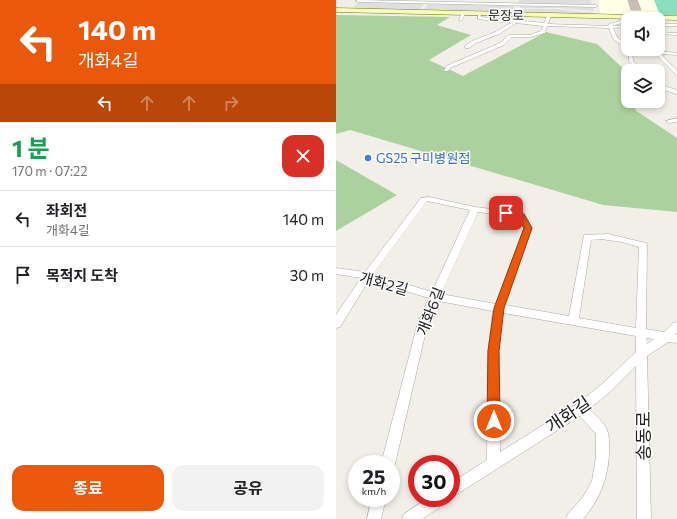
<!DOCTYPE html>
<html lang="ko">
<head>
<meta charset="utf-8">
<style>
	:root { --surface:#fff; --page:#f2f2f2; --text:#202124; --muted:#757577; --line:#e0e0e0; --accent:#ea580c }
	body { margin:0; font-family:Commissioner,"Noto Sans KR",sans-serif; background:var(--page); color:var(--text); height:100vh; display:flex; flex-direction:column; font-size:15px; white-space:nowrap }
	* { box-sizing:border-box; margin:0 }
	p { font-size:13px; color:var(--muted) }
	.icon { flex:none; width:22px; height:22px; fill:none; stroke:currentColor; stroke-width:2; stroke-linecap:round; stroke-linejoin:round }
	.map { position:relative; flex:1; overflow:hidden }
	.side { display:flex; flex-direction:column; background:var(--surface); width:336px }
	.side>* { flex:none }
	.guide { background:#ea580c; color:#fff; overflow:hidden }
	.tools { position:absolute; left:285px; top:12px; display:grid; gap:8px }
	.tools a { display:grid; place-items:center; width:44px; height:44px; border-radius:8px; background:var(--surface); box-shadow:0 2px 6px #0003; font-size:20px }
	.speed { position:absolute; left:12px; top:455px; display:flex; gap:8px; font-size:20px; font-weight:700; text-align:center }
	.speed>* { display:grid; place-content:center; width:52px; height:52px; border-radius:50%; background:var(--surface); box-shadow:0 2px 6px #0003; line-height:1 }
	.speed small { font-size:10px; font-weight:400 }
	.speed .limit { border:6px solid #d22; background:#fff; color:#111 }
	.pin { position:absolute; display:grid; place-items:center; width:34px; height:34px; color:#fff; margin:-17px; border-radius:8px; box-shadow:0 2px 6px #0006 }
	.me { position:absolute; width:44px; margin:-22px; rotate:0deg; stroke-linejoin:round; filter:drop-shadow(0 0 3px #0008) }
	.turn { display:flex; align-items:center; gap:14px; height:84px; padding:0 12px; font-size:18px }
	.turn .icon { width:52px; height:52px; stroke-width:2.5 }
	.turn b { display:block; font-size:28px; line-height:34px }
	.lanes { display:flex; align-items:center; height:38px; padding:0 12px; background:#0003; justify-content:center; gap:20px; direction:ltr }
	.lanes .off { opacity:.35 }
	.round { display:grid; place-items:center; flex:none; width:42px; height:42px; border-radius:12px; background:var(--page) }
	.summary { display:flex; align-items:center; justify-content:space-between; height:68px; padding:0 12px }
	h1 { font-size:24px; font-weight:700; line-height:30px; color:#1e9e55 }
	.action { display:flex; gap:8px; margin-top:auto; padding:8px 12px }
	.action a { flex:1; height:46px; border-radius:12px; background:var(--accent); color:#fff; font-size:16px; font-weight:700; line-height:46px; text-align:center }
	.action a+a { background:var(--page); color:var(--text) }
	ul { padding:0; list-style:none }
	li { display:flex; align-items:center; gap:12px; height:56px; padding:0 12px; border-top:1px solid var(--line) }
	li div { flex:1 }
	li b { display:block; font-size:15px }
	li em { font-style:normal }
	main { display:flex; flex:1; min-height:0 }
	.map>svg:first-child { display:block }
	.residential { fill:#e0dfdf }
	.education { fill:#ffffe5 }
	.forest { fill:#add19e }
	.pitch { fill:#88e0be }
	.building { fill:#c7bfb8; stroke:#c4b6ab }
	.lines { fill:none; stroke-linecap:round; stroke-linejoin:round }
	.street-casing { stroke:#a9a9a9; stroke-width:1 }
	.secondary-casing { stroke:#707d05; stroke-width:1 }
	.street { fill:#fff; fill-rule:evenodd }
	.secondary { fill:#f7fabf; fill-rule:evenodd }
	.route { fill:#ea580c; stroke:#983908 }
	.shop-dot { fill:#3f7fe0; stroke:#fff; stroke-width:1.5 }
	.labels { text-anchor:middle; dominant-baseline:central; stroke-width:3; stroke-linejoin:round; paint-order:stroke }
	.far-street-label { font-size:13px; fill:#222; stroke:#fff }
	.far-shop-label { font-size:13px; fill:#366cbe; stroke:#fff; text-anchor:start }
	.street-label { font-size:15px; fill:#222; stroke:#fff }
	.near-street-label { font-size:18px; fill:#222; stroke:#fff }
</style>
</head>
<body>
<main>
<section class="side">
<div class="guide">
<div class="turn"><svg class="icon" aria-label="left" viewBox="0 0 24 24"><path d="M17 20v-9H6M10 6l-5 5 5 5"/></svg><div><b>140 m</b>개화4길</div></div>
<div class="lanes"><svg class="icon" aria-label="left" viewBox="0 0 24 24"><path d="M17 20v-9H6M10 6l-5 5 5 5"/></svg><svg class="icon off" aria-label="ahead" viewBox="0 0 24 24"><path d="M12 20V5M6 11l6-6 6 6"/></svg><svg class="icon off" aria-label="ahead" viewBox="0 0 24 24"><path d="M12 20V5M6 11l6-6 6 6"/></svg><svg class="icon off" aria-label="right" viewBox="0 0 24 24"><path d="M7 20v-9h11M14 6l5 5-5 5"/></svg></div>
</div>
<div class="summary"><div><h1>1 분</h1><p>170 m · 07:22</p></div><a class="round" style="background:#d93025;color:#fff"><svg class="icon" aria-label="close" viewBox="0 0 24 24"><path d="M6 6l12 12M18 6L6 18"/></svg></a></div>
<ul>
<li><svg class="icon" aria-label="left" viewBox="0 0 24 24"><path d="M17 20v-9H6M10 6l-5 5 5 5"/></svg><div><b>좌회전</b><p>개화4길</p></div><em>140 m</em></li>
<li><svg class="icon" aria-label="arrive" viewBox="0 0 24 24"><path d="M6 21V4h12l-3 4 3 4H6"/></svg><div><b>목적지 도착</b></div><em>30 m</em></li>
</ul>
<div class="action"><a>종료</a><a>공유</a></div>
</section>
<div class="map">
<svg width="341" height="519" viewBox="0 0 341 519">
	<rect width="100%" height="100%" fill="#f2efe9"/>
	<path class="residential" d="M 183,0 L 255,0 L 256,5 L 182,3 Z
		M 24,1 L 89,2 L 82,11 L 15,10 Z
		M 94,2 L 178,4 L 178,13 L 87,11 Z
		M 182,4 L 256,6 L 258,11 L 222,8 L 184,8 Z
		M 184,9 L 220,9 L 257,13 L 258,15 L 182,14 Z"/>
	<path class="education" d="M 263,0 L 341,0 L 341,16 L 264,14 Z"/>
	<path class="forest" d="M 0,15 L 114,17 L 101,25 L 135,35 L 93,60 L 127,76 L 210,32 L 261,44 L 292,73 L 292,101 L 303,101 L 299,110 L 341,138 L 341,212 L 267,205 L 14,130 L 0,134 Z
		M 0,160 L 61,195 L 0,231 Z"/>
	<path class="pitch" d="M 318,0 L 341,0 L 341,15 L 324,15 Z"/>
	<path class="building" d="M 292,0 L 301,0 L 305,10 L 295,10 Z"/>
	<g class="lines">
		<defs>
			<path id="street" d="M 22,0 L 260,5 L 262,6 L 260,7 L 22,2 L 20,1 Z
				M 127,13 L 129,14 L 126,20 L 123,21 L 125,14 Z
				M 142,13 L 144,13 L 145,17 L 208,23 L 211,16 L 213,15 L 215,16 L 212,24 L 272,26 L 273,24 L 284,21 L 288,17 L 290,17 L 286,23 L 276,26 L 292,25 L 292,27 L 277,28 L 281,37 L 292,46 L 292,49 L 321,49 L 322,51 L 341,53 L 341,55 L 325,54 L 341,71 L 341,76 L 319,53 L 296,51 L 297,61 L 308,71 L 302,71 L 293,61 L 292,50 L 277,39 L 273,28 L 211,26 L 209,33 L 194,37 L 176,37 L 168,45 L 114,68 L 112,71 L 108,71 L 110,66 L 164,43 L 173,35 L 194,35 L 205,31 L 207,26 L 180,23 L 163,34 L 140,43 L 133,48 L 129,48 L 129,46 L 136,41 L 159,32 L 175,23 L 142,19 Z
				M 322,24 L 341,24 L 341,26 L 322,26 Z
				M 322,32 L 341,33 L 341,35 L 322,34 Z
				M 322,84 L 341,90 L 341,94 L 322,88 Z
				M 341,118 L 341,122 L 333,123 L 330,121 Z
				M 93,197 L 139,207 L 188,213 L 196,228 L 169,305 L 233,316 L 248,235 L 272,234 L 310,243 L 311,245 L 310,329 L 328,332 L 337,323 L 341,322 L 341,333 L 339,334 L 341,335 L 341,343 L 332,342 L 311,356 L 315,519 L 301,519 L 300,366 L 274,392 L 253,409 C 259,415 268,422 271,430 C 273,435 273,440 273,445 C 274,474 265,498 247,519 L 230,519 L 232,514 L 247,497 L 256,481 L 260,457 L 260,434 L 244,416 L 115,498 L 115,483 L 151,460 L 152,351 L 157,311 L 102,301 L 92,322 L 59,464 L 55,469 L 55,464 L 45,464 L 82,322 L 93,298 L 33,280 L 4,327 L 0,328 L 0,315 L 25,278 L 0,274 L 0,268 L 29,272 L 85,198 ZM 91,201 L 134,210 L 96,292 L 37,274 ZM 142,212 L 182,217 L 188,228 L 160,304 L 105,294 ZM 265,239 L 286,242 L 303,247 L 300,328 L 243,318 L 255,240 ZM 167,313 L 300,336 L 300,352 L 266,384 L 241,404 L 164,452 L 162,351 ZM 310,338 L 318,339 L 311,344 Z
				M 36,498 L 50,498 L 45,519 L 31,519 Z
				M 92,498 L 112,498 L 110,503 L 86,519 L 66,519 L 68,514 Z"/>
			<path id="secondary" d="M 0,8 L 341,16 L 341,20 L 0,12 Z"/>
		</defs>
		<use href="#street" class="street-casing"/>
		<use href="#secondary" class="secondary-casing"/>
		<use href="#street" class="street"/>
		<use href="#secondary" class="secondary"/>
	</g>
	<path class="route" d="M 167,211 L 188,214 L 196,228 L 168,308 L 163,351 L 164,421 L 162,425 L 158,427 L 153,425 L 151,421 L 152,351 L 158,308 L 188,228 L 182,218 L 167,215 Z"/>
	<circle class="shop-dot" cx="32" cy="158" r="4"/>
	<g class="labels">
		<g class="far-street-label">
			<text transform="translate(170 15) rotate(1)">문장로</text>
		</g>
		<g class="far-shop-label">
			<text x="40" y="158">GS25 구미병원점</text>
		</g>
		<g class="street-label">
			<text transform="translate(48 283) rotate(15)">개화2길</text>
			<text transform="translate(94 311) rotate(-69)">개화6길</text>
		</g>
		<g class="near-street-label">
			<text transform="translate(232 414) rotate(-34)">개화길</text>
			<text transform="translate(307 436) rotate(-90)">송동로</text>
		</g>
	</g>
</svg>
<div class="tools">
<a><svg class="icon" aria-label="sound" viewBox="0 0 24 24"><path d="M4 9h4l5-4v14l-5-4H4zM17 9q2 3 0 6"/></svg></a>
<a><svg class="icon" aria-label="layers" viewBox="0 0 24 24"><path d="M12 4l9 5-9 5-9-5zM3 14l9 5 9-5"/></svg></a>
</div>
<div class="speed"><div>25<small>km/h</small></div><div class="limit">30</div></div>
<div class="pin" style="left:170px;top:213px;background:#d93025"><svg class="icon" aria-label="arrive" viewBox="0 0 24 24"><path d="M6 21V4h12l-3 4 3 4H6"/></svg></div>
<svg class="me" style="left:158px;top:421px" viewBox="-20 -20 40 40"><circle r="17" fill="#ea580c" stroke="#fff" stroke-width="3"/><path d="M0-11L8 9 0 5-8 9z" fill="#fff"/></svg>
</div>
</main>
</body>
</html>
